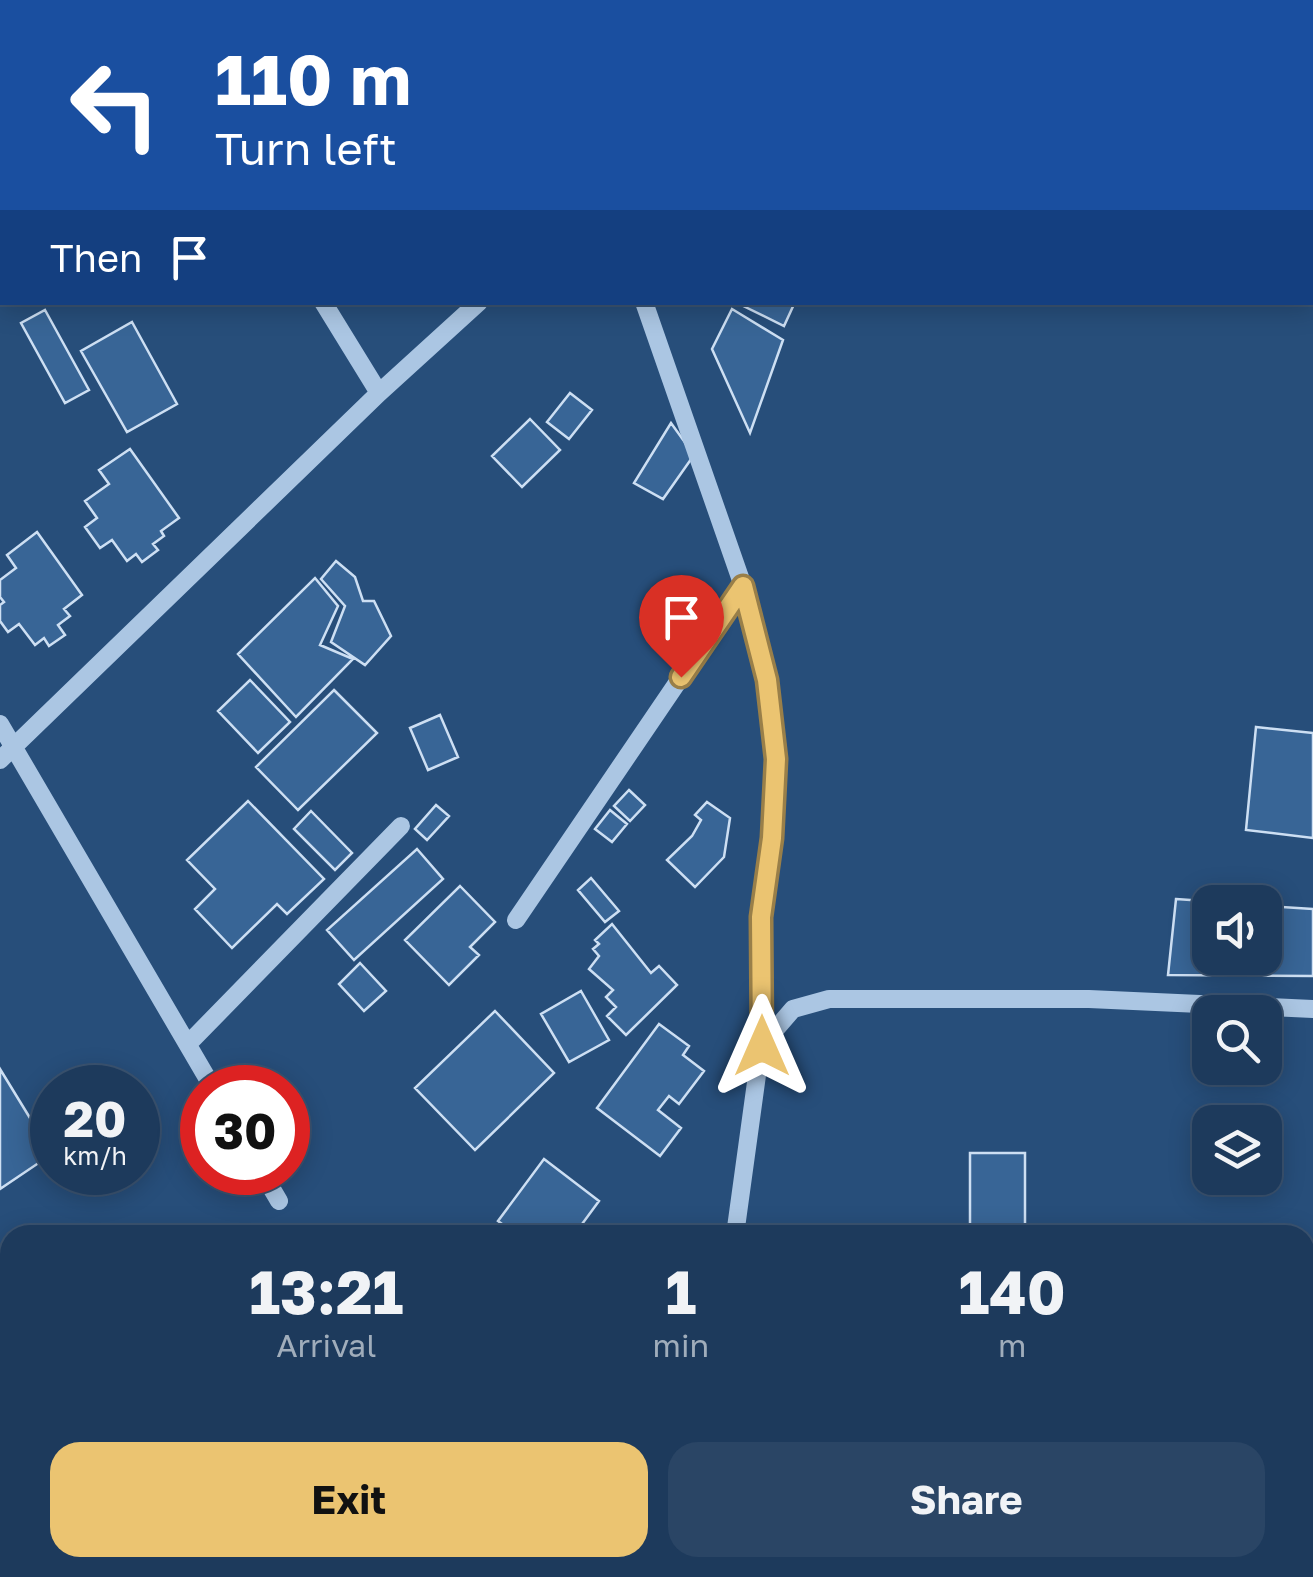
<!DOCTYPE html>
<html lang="en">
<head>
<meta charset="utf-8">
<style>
	:root { --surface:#1d3a5c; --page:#2a4565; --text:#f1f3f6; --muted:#a0adbb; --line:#3b5472; --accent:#ebc471 }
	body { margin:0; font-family:"Golos Text",sans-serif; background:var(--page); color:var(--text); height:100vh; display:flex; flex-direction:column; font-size:38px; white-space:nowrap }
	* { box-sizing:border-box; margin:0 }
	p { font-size:32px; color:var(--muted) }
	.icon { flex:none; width:55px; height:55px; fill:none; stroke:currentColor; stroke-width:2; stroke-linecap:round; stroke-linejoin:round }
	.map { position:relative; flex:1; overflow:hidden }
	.details { position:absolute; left:0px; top:1225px; width:1315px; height:352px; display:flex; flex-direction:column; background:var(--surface); border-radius:30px 30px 0 0; box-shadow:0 5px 25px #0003,0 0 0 2px var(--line) }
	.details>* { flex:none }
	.top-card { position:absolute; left:0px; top:0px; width:1315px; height:305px; box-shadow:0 5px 25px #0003,0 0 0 2px var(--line); background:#1a4fa0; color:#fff; overflow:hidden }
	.controls { position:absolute; left:1192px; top:885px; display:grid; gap:20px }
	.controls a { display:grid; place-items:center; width:90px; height:90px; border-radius:20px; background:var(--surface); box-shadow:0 5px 25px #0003,0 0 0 2px var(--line); font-size:50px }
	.speed { position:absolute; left:30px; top:1065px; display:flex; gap:20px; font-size:50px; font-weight:700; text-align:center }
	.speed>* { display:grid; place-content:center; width:130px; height:130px; border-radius:50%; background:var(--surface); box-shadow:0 5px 25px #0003,0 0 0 2px var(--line); line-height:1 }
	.speed small { font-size:25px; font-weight:400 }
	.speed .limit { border:15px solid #d22; background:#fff; color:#111 }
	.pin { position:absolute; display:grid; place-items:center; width:85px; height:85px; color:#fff; margin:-102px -42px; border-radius:50% 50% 50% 0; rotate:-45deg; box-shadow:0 0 10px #0007 }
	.pin .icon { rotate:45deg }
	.me { position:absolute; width:110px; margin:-55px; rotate:0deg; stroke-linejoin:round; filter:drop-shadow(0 0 8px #0008) }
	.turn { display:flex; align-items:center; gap:35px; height:210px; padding:0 50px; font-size:45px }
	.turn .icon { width:130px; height:130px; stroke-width:2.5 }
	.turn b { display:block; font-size:70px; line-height:85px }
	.then { display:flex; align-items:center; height:95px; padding:0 50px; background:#0003; gap:20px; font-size:38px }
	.eta { display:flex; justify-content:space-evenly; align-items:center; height:170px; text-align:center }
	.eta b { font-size:60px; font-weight:700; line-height:70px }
	.button { display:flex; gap:20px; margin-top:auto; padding:20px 50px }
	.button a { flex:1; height:115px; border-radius:30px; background:var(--accent); color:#111; font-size:40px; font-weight:700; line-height:115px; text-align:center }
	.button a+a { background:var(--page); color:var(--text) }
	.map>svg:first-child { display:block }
	.building { fill:#386596; stroke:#cddff3; stroke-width:2.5 }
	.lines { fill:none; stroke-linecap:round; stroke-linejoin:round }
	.minor { stroke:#abc6e3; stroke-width:18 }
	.route-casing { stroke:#997f49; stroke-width:25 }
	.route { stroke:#ebc471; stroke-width:18 }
</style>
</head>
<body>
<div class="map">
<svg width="1313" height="1577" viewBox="0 0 1313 1577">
	<rect width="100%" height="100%" fill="#274e7a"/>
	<path class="building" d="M 0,0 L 9,2 L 2,2 L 0,118 Z
		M 899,0 L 975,0 L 898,2 Z
		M 735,302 L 795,302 L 784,326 Z
		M 732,309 L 783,340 L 750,433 L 712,349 Z
		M 45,310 L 89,390 L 65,403 L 21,323 Z
		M 132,322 L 177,404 L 127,432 L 81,351 Z
		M 570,393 L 592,410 L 569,439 L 547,422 Z
		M 530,419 L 560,450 L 522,487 L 492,456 Z
		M 671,423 L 694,455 L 663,499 L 634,483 Z
		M 130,449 L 179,518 L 161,531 L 164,536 L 153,544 L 158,550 L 142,562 L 136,554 L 127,561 L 112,540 L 100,548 L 85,527 L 97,518 L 85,501 L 109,484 L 99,470 Z
		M 37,532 L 82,595 L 64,609 L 70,616 L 58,625 L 65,635 L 49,646 L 44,638 L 35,645 L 19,624 L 8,632 L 0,621 L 0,605 L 4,602 L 0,597 L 0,580 L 16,568 L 7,555 Z
		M 336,561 L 355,577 L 363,601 L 374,601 L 391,636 L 365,665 L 331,642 L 345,606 L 321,579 Z
		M 315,578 L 338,606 L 320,645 L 353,659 L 296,717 L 238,654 Z
		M 250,680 L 290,722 L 258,753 L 218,711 Z
		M 334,690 L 377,733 L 298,810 L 256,767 Z
		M 440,715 L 458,757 L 428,770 L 410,728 Z
		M 1256,727 L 1313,733 L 1313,838 L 1246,830 Z
		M 629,790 L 645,805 L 630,821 L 614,806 Z
		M 248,801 L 324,879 L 287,914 L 277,904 L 232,948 L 195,909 L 215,889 L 187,860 Z
		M 707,802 L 730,818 L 724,857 L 695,887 L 667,860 L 692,836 L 701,820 L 695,815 Z
		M 436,805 L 449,816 L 427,840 L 415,829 Z
		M 610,810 L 627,824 L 612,842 L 595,829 Z
		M 311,811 L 352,853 L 335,870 L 294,829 Z
		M 417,849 L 443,879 L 354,960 L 327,930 Z
		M 591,878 L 619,911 L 605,922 L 578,890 Z
		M 460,886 L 495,922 L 470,947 L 479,955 L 449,985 L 405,940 Z
		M 1176,899 L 1219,902 L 1210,902 L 1210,958 L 1265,958 L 1265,906 L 1313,909 L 1313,976 L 1168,975 Z
		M 612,924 L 651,973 L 659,966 L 677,985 L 626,1035 L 607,1016 L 616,1007 L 606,997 L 613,990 L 589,969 L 599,956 L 593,949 L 599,944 L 595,940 Z
		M 360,963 L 386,991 L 364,1011 L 339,984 Z
		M 581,991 L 609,1040 L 569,1062 L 541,1014 Z
		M 495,1011 L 554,1073 L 475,1150 L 415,1088 Z
		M 659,1024 L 689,1046 L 683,1055 L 704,1071 L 679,1104 L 669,1096 L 658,1110 L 681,1128 L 660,1156 L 597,1108 Z
		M 0,1069 L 52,1154 L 0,1189 Z
		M 970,1153 L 1025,1153 L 1025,1235 L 970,1235 Z
		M 544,1159 L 599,1201 L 574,1235 L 517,1235 L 498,1221 Z
		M 0,1411 L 10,1431 L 10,1472 L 0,1477 Z
		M 10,1559 L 10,1568 L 94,1568 L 98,1577 L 0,1577 L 0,1564 Z
		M 249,1568 L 307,1568 L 302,1577 L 243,1577 Z
		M 431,1568 L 514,1568 L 512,1577 L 426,1577 Z
		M 552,1568 L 609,1568 L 607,1577 L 549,1577 Z
		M 1011,1568 L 1033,1568 L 1032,1577 L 1010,1577 Z"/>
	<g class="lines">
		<path class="minor" d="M 134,0 L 136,2
			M 684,2 L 685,0
			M 323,302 L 379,393
			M 644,302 L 743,586 L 767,680 L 776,759 L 772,838 L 761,917 L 761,1046
			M 0,724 L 213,1088
			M 0,760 L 379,393 L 479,302
			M 516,920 L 743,586
			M 188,1044 L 401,826
			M 262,1172 L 279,1201
			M 735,1235 L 761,1046 L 793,1009 L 829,999 L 1089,999 L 1313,1009
			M 709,1577 L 709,1568"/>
	</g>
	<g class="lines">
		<defs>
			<path id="route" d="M 681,677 L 743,586 L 767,680 L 776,759 L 772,838 L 761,917 L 762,1046"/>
		</defs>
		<use href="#route" class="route-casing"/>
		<use href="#route" class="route"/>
	</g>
</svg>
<div class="controls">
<a><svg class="icon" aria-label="sound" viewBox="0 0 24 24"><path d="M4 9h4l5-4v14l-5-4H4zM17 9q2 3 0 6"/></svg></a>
<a><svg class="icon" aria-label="search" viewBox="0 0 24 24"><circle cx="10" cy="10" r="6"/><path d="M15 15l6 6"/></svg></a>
<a><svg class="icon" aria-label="layers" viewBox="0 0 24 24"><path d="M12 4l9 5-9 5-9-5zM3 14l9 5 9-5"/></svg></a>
</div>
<div class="speed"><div>20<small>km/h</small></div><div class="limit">30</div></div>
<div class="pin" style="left:681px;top:677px;background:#d93025"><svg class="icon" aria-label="arrive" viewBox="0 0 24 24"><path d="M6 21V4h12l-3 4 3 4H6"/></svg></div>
<svg class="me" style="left:762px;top:1046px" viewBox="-20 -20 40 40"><path d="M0-17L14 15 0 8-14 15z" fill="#ebc471" stroke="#fff" stroke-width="4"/></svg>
<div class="top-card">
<div class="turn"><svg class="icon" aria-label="left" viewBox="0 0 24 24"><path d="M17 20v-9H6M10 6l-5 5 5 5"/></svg><div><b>110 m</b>Turn left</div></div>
<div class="then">Then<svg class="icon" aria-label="arrive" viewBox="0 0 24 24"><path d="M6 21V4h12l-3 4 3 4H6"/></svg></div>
</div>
<section class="details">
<div class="eta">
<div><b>13:21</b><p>Arrival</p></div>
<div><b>1</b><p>min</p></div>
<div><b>140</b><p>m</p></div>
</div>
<div class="button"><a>Exit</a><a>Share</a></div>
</section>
</div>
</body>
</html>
